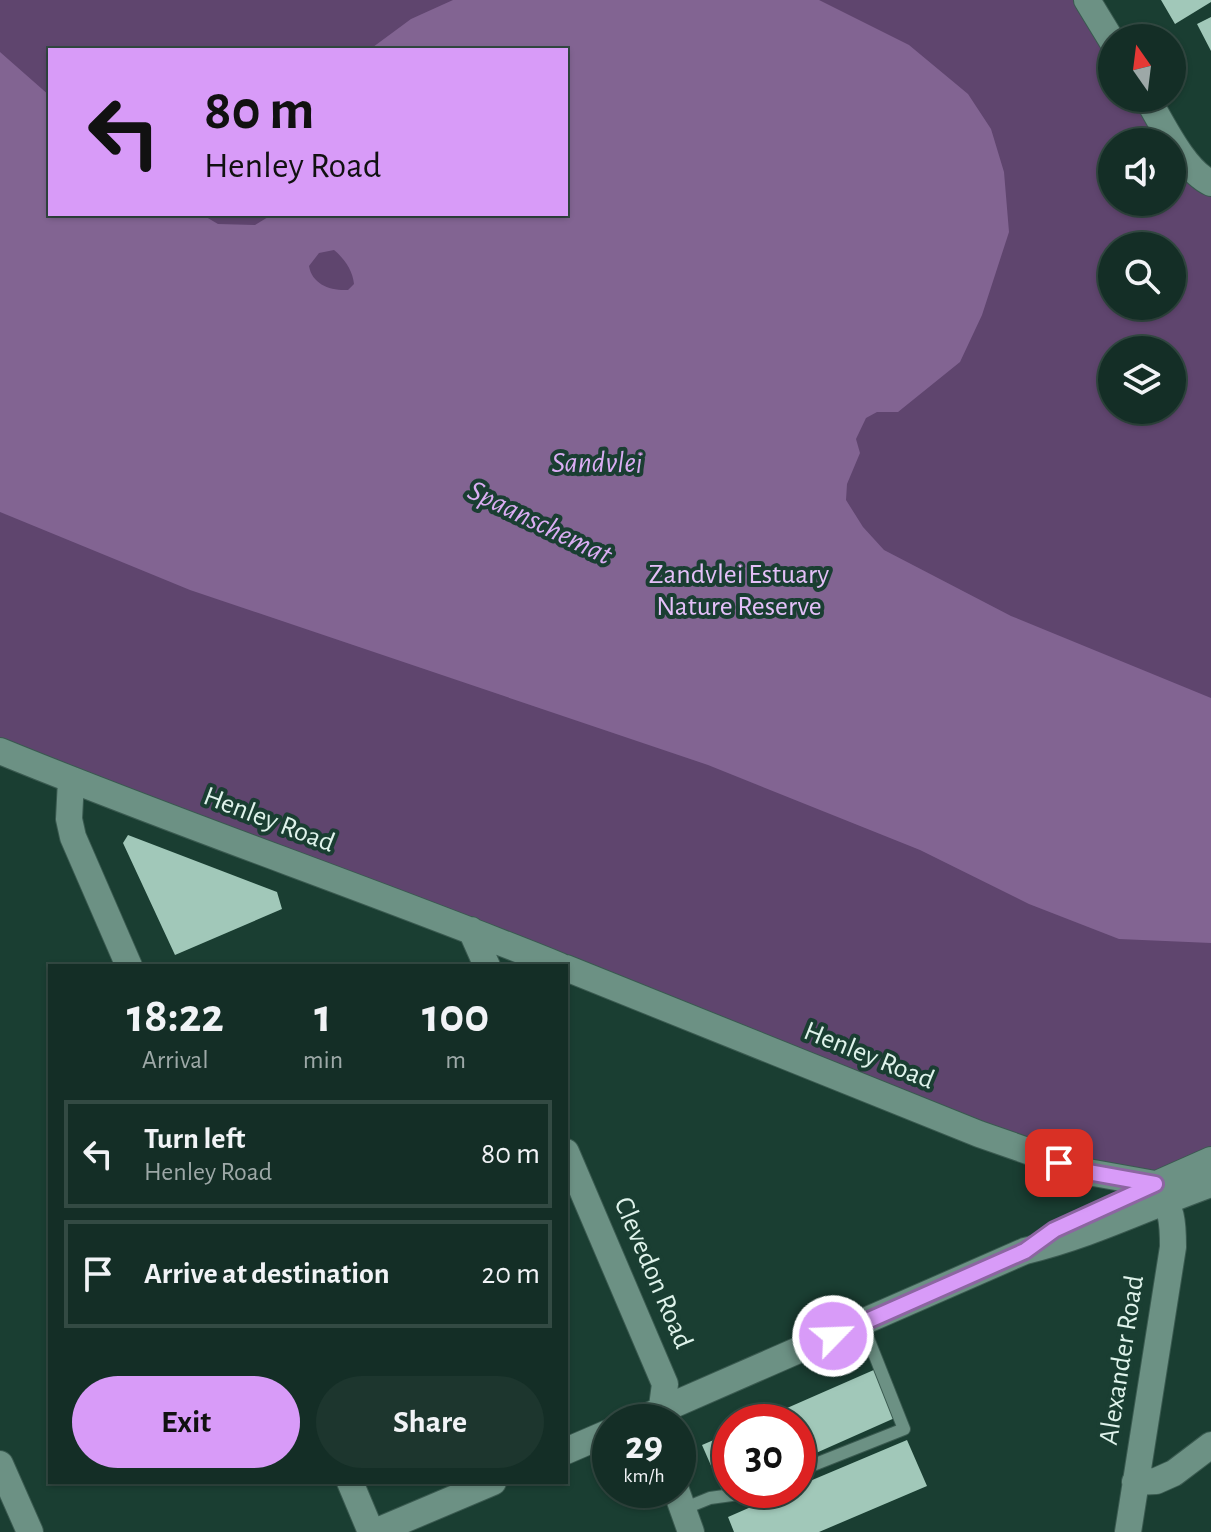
<!DOCTYPE html>
<html lang="en">
<head>
<meta charset="utf-8">
<style>
	:root { --surface:#142e26; --page:#1d362e; --text:#f1f3f6; --muted:#9da8a7; --line:#334a43; --accent:#d89bf8 }
	body { margin:0; font-family:"Alegreya Sans",sans-serif; background:var(--page); color:var(--text); height:100vh; display:flex; flex-direction:column; font-size:30px; white-space:nowrap }
	* { box-sizing:border-box; margin:0 }
	p { font-size:26px; color:var(--muted) }
	.icon { flex:none; width:44px; height:44px; fill:none; stroke:currentColor; stroke-width:2; stroke-linecap:round; stroke-linejoin:round }
	.map { position:relative; flex:1; overflow:hidden }
	.sheet { position:absolute; left:48px; top:964px; width:520px; height:520px; display:flex; flex-direction:column; background:var(--surface); border-radius:0px; box-shadow:0 2px 6px #0004,0 0 0 2px var(--line) }
	.sheet>* { flex:none }
	.top-card { position:absolute; left:48px; top:48px; width:520px; height:168px; border-radius:0px; box-shadow:0 2px 6px #0004,0 0 0 2px var(--line); background:#d89bf8; color:#111; overflow:hidden }
	.needle { width:52px; rotate:346deg }
	.buttons { position:absolute; left:1098px; top:24px; display:grid; gap:16px }
	.buttons a { display:grid; place-items:center; width:88px; height:88px; border-radius:50%; background:var(--surface); box-shadow:0 2px 6px #0004,0 0 0 2px var(--line); font-size:40px }
	.speed { position:absolute; left:592px; top:1404px; display:flex; gap:16px; font-size:40px; font-weight:700; text-align:center }
	.speed>* { display:grid; place-content:center; width:104px; height:104px; border-radius:50%; background:var(--surface); box-shadow:0 2px 6px #0004,0 0 0 2px var(--line); line-height:1 }
	.speed small { font-size:20px; font-weight:400 }
	.speed .limit { border:12px solid #d22; background:#fff; color:#111 }
	.pin { position:absolute; display:grid; place-items:center; width:68px; height:68px; color:#fff; margin:-34px; border-radius:16px; box-shadow:0 4px 12px #0006 }
	.me { position:absolute; width:88px; margin:-44px; rotate:66deg; stroke-linejoin:round; filter:drop-shadow(0 0 6px #0008) }
	.turn { display:flex; align-items:center; gap:28px; height:168px; padding:0 24px; font-size:36px }
	.turn .icon { width:104px; height:104px; stroke-width:2.5 }
	.turn b { display:block; font-size:56px; line-height:68px }
	.eta { display:flex; justify-content:space-evenly; align-items:center; height:136px; text-align:center }
	.eta b { font-size:48px; font-weight:600; line-height:56px }
	.cta { display:flex; gap:16px; margin-top:auto; padding:16px 24px }
	.cta a { flex:1; height:92px; border-radius:48px; background:var(--accent); color:#111; font-size:32px; font-weight:600; line-height:92px; text-align:center }
	.cta a+a { background:var(--page); color:var(--text) }
	ul { padding:0; list-style:none }
	li { display:flex; align-items:center; gap:24px; height:108px; margin:0 16px 12px; padding:0 8px; border:4px solid var(--line); border-radius:0px }
	li div { flex:1 }
	li b { display:block; font-size:30px }
	li em { font-style:normal }
	.map>svg:first-child { display:block }
	.green { fill:#5f456e; fill-rule:evenodd }
	.water { fill:#826492; fill-rule:evenodd }
	.building { fill:#a1c8b9 }
	.lines { fill:none; stroke-linecap:round; stroke-linejoin:round }
	.service-casing { stroke:#3a5a50; stroke-width:14 }
	.minor-casing { stroke:#3a5a50; stroke-width:28 }
	.service { stroke:#6c9184; stroke-width:12 }
	.minor { stroke:#6c9184; stroke-width:26 }
	.route-casing { stroke:#8c65a1; stroke-width:20 }
	.route { stroke:#d89bf8; stroke-width:14 }
	.labels { text-anchor:middle; dominant-baseline:central; stroke-width:8; stroke-linejoin:round; paint-order:stroke }
	.park-label { font-size:28px; fill:#e4c0f9; stroke:#1a3e32 }
	.street-label { font-size:28px; fill:#dff3eb; stroke:#1a3e32 }
	.water-label { font-size:30px; font-style:italic; fill:#daadf3; stroke:#1a3e32 }
</style>
</head>
<body>
<div class="map">
<svg width="1211" height="1532" viewBox="0 0 1211 1532">
	<rect width="100%" height="100%" fill="#1a3e32"/>
	<path class="green" d="M 0,0 L 1087,0 L 1112,41 L 1112,98 L 1147,98 L 1211,183 L 1211,1160 L 1122,1179 L 0,751 ZM 50,50 L 566,50 L 566,214 L 50,214 ZM 1112,142 L 1172,142 L 1172,202 L 1112,202 ZM 1112,246 L 1172,246 L 1172,306 L 1112,306 ZM 1112,350 L 1172,350 L 1172,410 L 1112,410 Z"/>
	<path class="water" d="M 453,0 L 819,0 L 909,45 L 968,94 L 991,129 L 1004,172 L 1009,232 L 982,315 L 960,362 L 898,412 L 877,412 L 866,418 L 856,439 L 860,453 L 847,484 L 846,500 L 863,527 L 884,550 L 1011,616 L 1211,698 L 1211,943 L 1119,939 L 1029,904 L 920,850 L 708,765 L 190,590 L 0,512 L 0,52 L 50,96 L 50,214 L 201,214 L 218,224 L 255,225 L 273,214 L 566,214 L 566,50 L 369,50 L 411,19 ZM 334,250 C 344,258 353,271 354,284 L 348,290 C 330,291 312,284 309,266 L 319,253 Z"/>
	<path class="building" d="M 1161,0 L 1211,0 L 1211,2 L 1175,24 Z
		M 1211,17 L 1211,51 L 1197,24 Z
		M 128,835 L 277,892 L 282,909 L 175,955 L 123,843 Z
		M 876,1369 L 897,1417 L 798,1461 L 798,1422 L 755,1422 Z
		M 730,1433 L 730,1490 L 723,1493 L 702,1445 Z
		M 907,1440 L 927,1486 L 819,1532 L 734,1532 L 728,1517 L 790,1490 L 798,1490 L 798,1486 Z"/>
	<g class="lines">
		<defs>
			<path id="service" d="M 798,1471 L 904,1429 L 862,1323
				M 683,1509 L 710,1498 L 739,1494 L 750,1490"/>
			<path id="minor" d="M 1087,0 L 1112,41
				M 1147,98 C 1162,123 1184,171 1211,183
				M 0,751 C 185,827 375,891 560,966
				M 71,780 L 69,819 L 73,837 L 129,966
				M 471,930 L 487,966
				M 566,968 L 979,1134 L 1088,1172 L 1155,1184
				M 566,1152 L 665,1384 L 660,1422
				M 1141,1191 L 1211,1160
				M 634,1422 L 1025,1251 C 1089,1236 1149,1206 1211,1184
				M 566,1451 L 610,1432
				M 0,1464 L 30,1532
				M 350,1482 L 371,1532
				M 1135,1482 L 1156,1481 L 1174,1473 L 1211,1445
				M 676,1490 L 691,1532
				M 375,1532 L 493,1482
				M 1128,1532 L 1173,1247 C 1173,1220 1172,1210 1157,1187"/>
		</defs>
		<use href="#service" class="service-casing"/>
		<use href="#minor" class="minor-casing"/>
		<use href="#service" class="service"/>
		<use href="#minor" class="minor"/>
	</g>
	<g class="lines">
		<defs>
			<path id="route" d="M 833,1336 L 1025,1251 L 1054,1230 L 1155,1184 L 1088,1172 L 1059,1163"/>
		</defs>
		<use href="#route" class="route-casing"/>
		<use href="#route" class="route"/>
	</g>
	<g class="labels">
		<g class="park-label">
			<text x="739" y="575">Zandvlei Estuary<tspan x="739" dy="32">Nature Reserve</tspan></text>
		</g>
		<g class="street-label">
			<text transform="translate(269 820) rotate(21)">Henley Road</text>
			<text transform="translate(869 1056) rotate(22)">Henley Road</text>
			<text transform="translate(653 1273) rotate(67)">Clevedon Road</text>
			<text transform="translate(1122 1360) rotate(-81)">Alexander Road</text>
		</g>
		<g class="water-label">
			<text x="597" y="463">Sandvlei</text>
			<text transform="translate(540 523) rotate(26)">Spaanschemat</text>
		</g>
	</g>
</svg>
<div class="buttons">
<a><svg class="needle" viewBox="-14 -14 28 28"><path d="M0-13l5 13h-10z" fill="#e53935"/><path d="M0 13l5-13h-10z" fill="#9da8a7"/></svg></a>
<a><svg class="icon" aria-label="sound" viewBox="0 0 24 24"><path d="M4 9h4l5-4v14l-5-4H4zM17 9q2 3 0 6"/></svg></a>
<a><svg class="icon" aria-label="search" viewBox="0 0 24 24"><circle cx="10" cy="10" r="6"/><path d="M15 15l6 6"/></svg></a>
<a><svg class="icon" aria-label="layers" viewBox="0 0 24 24"><path d="M12 4l9 5-9 5-9-5zM3 14l9 5 9-5"/></svg></a>
</div>
<div class="speed"><div>29<small>km/h</small></div><div class="limit">30</div></div>
<div class="pin" style="left:1059px;top:1163px;background:#d93025"><svg class="icon" aria-label="arrive" viewBox="0 0 24 24"><path d="M6 21V4h12l-3 4 3 4H6"/></svg></div>
<svg class="me" style="left:833px;top:1336px" viewBox="-20 -20 40 40"><circle r="17" fill="#d89bf8" stroke="#fff" stroke-width="3"/><path d="M0-11L8 9 0 5-8 9z" fill="#fff"/></svg>
<div class="top-card">
<div class="turn"><svg class="icon" aria-label="left" viewBox="0 0 24 24"><path d="M17 20v-9H6M10 6l-5 5 5 5"/></svg><div><b>80 m</b>Henley Road</div></div>
</div>
<section class="sheet">
<div class="eta">
<div><b>18:22</b><p>Arrival</p></div>
<div><b>1</b><p>min</p></div>
<div><b>100</b><p>m</p></div>
</div>
<ul>
<li><svg class="icon" aria-label="left" viewBox="0 0 24 24"><path d="M17 20v-9H6M10 6l-5 5 5 5"/></svg><div><b>Turn left</b><p>Henley Road</p></div><em>80 m</em></li>
<li><svg class="icon" aria-label="arrive" viewBox="0 0 24 24"><path d="M6 21V4h12l-3 4 3 4H6"/></svg><div><b>Arrive at destination</b></div><em>20 m</em></li>
</ul>
<div class="cta"><a>Exit</a><a>Share</a></div>
</section>
</div>
</body>
</html>
